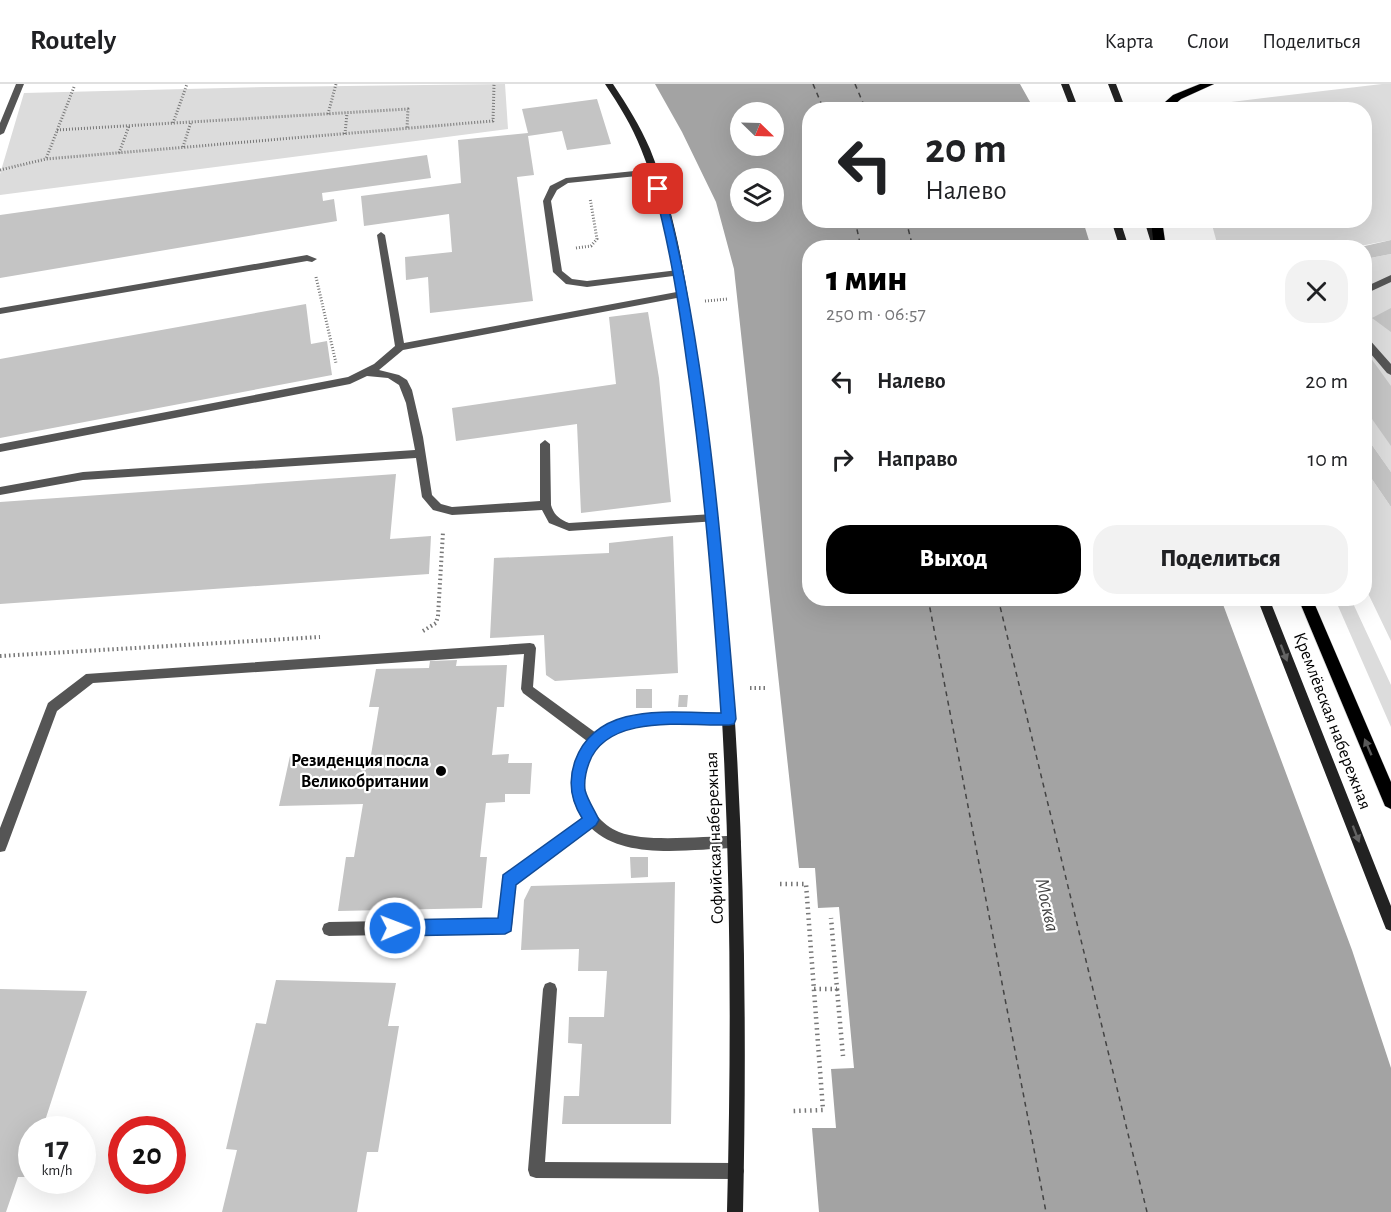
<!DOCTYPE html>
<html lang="ru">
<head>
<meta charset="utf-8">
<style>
	:root { --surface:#fff; --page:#f2f2f2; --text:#202124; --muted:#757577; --line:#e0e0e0; --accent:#000 }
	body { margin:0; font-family:"Alegreya Sans",sans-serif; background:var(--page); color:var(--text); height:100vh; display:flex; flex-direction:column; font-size:22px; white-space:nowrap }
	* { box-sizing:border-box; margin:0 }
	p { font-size:20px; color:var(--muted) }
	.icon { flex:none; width:33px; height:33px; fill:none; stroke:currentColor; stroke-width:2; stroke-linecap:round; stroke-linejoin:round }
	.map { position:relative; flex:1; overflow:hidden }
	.panel { position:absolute; left:802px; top:156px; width:570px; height:366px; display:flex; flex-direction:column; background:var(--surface); border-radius:24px; box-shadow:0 6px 24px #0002 }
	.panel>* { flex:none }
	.guide { position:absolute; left:802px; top:18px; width:570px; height:126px; border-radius:24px; box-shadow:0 6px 24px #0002; background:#fff; color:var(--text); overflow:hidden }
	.needle { width:39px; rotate:113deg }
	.buttons { position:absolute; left:730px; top:18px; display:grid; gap:12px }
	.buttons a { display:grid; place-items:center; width:54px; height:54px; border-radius:50%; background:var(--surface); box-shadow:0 6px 24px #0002; font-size:30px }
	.speed { position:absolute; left:18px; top:1032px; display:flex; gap:12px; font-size:30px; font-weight:700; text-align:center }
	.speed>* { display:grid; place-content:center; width:78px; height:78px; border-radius:50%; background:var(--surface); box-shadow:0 6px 24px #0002; line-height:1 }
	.speed small { font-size:15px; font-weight:400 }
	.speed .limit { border:9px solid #d22; background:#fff; color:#111 }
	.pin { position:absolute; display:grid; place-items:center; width:51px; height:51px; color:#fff; margin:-26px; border-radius:12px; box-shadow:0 3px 9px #0006 }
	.me { position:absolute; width:66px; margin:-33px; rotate:89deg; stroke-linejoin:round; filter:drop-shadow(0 0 4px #0008) }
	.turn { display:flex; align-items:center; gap:21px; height:126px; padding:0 24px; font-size:27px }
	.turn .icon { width:78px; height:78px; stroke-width:2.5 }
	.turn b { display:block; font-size:42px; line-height:51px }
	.round { display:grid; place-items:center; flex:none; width:63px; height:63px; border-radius:24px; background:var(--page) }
	.headline { display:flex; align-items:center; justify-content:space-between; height:102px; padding:0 24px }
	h1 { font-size:36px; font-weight:800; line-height:45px; color:var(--accent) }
	.primary-button { display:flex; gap:12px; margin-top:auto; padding:12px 24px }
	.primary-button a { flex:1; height:69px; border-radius:24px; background:var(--accent); color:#fff; font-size:24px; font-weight:800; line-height:69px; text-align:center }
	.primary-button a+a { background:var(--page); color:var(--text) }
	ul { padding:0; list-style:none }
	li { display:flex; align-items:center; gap:18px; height:78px; padding:0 24px }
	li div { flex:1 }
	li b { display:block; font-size:22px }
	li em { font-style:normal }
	header { display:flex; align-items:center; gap:36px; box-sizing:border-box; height:84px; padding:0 30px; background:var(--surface); border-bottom:2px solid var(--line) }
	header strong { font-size:28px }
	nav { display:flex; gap:33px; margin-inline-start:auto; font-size:21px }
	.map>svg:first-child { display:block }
	.green { fill:#dcdcdc }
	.water { fill:#a3a3a3; fill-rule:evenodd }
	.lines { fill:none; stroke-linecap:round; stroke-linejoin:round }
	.ferry { stroke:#444; stroke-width:1.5; stroke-dasharray:5 4.5; stroke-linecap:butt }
	.building { fill:#c4c4c4 }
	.primary-casing { stroke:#dbdbdb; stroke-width:1 }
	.path-far2 { stroke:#777; stroke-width:3; stroke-dasharray:1 2; stroke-linecap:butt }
	.path-far1 { stroke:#777; stroke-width:4; stroke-dasharray:1.5 3; stroke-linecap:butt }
	.path { stroke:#777; stroke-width:4.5; stroke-dasharray:1.5 4; stroke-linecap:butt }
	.service { fill:#555; fill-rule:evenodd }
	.secondary { fill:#222; fill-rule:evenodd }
	.primary { fill:#000; fill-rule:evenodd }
	.oneway { fill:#646464 }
	.oneway2 { fill:#595959 }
	.route { fill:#1a73e8; stroke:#114b97; stroke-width:1.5 }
	.poi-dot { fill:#000; stroke:#fff; stroke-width:2 }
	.labels { text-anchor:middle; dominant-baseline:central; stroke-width:4.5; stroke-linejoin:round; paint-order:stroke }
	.street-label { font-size:18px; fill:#000; stroke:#fff }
	.poi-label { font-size:18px; font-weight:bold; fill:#000; stroke:#fff; text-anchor:end }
	.water-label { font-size:20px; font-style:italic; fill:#444; stroke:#fff }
</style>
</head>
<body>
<header>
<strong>Routely</strong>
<nav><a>Карта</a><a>Слои</a><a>Поделиться</a></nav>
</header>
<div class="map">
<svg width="1391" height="1128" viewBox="0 0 1391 1128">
	<rect width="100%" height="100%" fill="#fff"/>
	<path class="green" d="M 505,0 L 508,45 L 0,111 L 0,90 L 24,9 L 267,3 Z
		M 1382,0 L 1391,0 L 1391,156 L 1350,164 L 1218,163 L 1211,137 L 1365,136 L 1365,26 L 1206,25 L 1231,18 Z
		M 1391,170 L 1391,388 L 1365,351 L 1365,175 Z
		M 1365,385 L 1391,423 L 1391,557 L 1365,503 Z
		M 1335,515 L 1351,515 L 1391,601 L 1391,643 Z"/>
	<path class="water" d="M 655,0 L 1020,0 L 1034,25 L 810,26 L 810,136 L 1083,137 L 1091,163 L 810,164 L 810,514 L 1221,515 L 1352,866 L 1391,984 L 1391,1128 L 819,1128 L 812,1044 L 836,1044 L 831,985 L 854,984 L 839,823 L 818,824 L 815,784 L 799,784 L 734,185 L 716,118 L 682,48 ZM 741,28 L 774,28 L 774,62 L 741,62 ZM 741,94 L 774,94 L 774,128 L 741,128 Z"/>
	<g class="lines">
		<path class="ferry" d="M 813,0 L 824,26
			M 855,0 L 866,26
			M 855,136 L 861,164
			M 906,136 L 913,164
			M 928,514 L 1046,1128
			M 998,514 L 1147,1128"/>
	</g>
	<path class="building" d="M 597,15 L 611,60 L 567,66 L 562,47 L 528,52 L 534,91 L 517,93 L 533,217 L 430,229 L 428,193 L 406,196 L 405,173 L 452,168 L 449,130 L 364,142 L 361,112 L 461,99 L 458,56 L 528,49 L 522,25 Z
		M 427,71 L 431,94 L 322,109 L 323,117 L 334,115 L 337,137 L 0,194 L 0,131 Z
		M 1391,156 L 1391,170 L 1365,175 L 1365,164 L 1356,164 Z
		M 306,220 L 311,260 L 327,257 L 332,291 L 0,354 L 0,275 Z
		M 1391,224 L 1391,248 L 1372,234 Z
		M 648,228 L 659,294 L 671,418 L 581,429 L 577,340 L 456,357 L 452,324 L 616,300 L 609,233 Z
		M 1365,266 L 1391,302 L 1391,362 L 1365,325 Z
		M 1365,351 L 1391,388 L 1391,423 L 1365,385 Z
		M 396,390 L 390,455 L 431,452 L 429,490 L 0,520 L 0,418 Z
		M 673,452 L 678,589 L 555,597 L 546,591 L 544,551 L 490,554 L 494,474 L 609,469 L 609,459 Z
		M 457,576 L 456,582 L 507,581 L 504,623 L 497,623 L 492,671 L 509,670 L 508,679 L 532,679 L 530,710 L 505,710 L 505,718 L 486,719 L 480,773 L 487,773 L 482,824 L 338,827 L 346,773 L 354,773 L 363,720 L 279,722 L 290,672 L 371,671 L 379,623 L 369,623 L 376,585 L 429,584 L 430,577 Z
		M 636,605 L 652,605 L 652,624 L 636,624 Z
		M 679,611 L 688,611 L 687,623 L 678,623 Z
		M 630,773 L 648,773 L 648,793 L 631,794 Z
		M 675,798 L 671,1040 L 562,1040 L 564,1012 L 579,1012 L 582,960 L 568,959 L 569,933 L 604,933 L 607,887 L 578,887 L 579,865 L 521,866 L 524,816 L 531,802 Z
		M 276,896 L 396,899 L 388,942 L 399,942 L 378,1068 L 367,1068 L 357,1128 L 222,1128 L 237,1066 L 226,1065 L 256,939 L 266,940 Z
		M 0,905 L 87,907 L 42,1046 L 32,1046 L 32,1076 L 26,1093 L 18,1093 L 6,1128 L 0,1128 Z"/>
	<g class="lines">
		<defs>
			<path id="primary" d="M 1200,0 L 1214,0 L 1181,15 L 1168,26 L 1156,26 L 1173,11 Z
				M 1151,136 L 1162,136 L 1166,164 L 1154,164 Z
				M 1298,514 L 1312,514 L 1391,698 L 1391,725 L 1385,722 Z"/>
		</defs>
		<use href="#primary" class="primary-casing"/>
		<path class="path-far2" d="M 74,3 L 46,75 L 493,37 L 494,0
			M 328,30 L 336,0
			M 173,39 L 187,0
			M 57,46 L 408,25 L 407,44
			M 345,50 L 347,29
			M 183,63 L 191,38
			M 119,69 L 129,42
			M 0,86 L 46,75
			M 576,164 L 591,162 L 597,155 L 590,114
			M 316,193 L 336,279
			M 705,217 L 728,215"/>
		<path class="path-far1" d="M 423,547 L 436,539 L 438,532 L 443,448
			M 0,572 L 320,553
			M 750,604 L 765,604"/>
		<path class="path" d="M 780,800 L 806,800 L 823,1026 L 793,1027
			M 814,905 L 837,905 L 831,834
			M 837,905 L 843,972"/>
		<path class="service" d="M 16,0 L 24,0 L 4,49 L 0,51 L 0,39 Z
			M 654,85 L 658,88 L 657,90 L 568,99 L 557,106 L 551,117 L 562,187 L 572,195 L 587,197 L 678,186 L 683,189 L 681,191 L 587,203 L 566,200 L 553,188 L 543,117 L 550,102 L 566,94 Z
			M 381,148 L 385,151 L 404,259 L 682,207 L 687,210 L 682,213 L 403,266 L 379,286 L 399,291 L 407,296 L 412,306 L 423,353 L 432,411 L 441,420 L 452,423 L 540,417 L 540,360 L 545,356 L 550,360 L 551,421 C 554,431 559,435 569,439 L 713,430 L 719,434 L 717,437 L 569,447 L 549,439 L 542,426 L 452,431 L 433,426 L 422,413 L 416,374 L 83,396 L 0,411 L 0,403 L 83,388 L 415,366 L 406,319 L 399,301 L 388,294 L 367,292 L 350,300 L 0,368 L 0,360 L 348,293 L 374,280 L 395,262 L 377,151 Z
			M 307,171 L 317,175 L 312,178 L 307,177 L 0,230 L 0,224 Z
			M 1391,191 L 1391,198 L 1365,210 L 1365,203 Z
			M 1365,253 L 1368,254 L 1391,280 L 1391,291 L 1387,289 L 1365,263 Z
			M 530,559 L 534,560 L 536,564 L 533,603 L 596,649 C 625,625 670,628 705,629 C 715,629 725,628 733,631 L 735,635 L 733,639 L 729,641 C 687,640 617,630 592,672 C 586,683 582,694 585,707 C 589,725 602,741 619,748 C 647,759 703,752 734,752 L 739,753 L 741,758 L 739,763 L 734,764 C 690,765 625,777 591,744 L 516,800 L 512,842 L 510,847 L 505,849 L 329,852 L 324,850 L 322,845 L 324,840 L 329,838 L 499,835 L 504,792 L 583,734 C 565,704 571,685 587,657 L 523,609 L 521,605 L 524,570 L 93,599 L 57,627 L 7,762 L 5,767 L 0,768 L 0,744 L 48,619 L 86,590 Z
			M 550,898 L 555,900 L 557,905 L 545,1078 L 736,1079 L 742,1081 L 744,1087 L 742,1093 L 736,1095 L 536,1094 L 530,1092 L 528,1086 L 543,905 L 545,900 Z"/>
		<path class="secondary" d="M 605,0 L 613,0 C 627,21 640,42 650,65 C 683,147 691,237 704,324 C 741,589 749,860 743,1128 L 727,1128 C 734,860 729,590 693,324 C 682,237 674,147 641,65 C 632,42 619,21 605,0 Z
			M 1061,0 L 1069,0 L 1079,26 L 1071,26 Z
			M 1108,0 L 1116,0 L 1126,26 L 1118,26 Z
			M 1111,136 L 1120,136 L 1129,164 L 1120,164 Z
			M 1144,136 L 1153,136 L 1161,164 L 1152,162 Z
			M 1257,514 L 1269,514 L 1391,822 L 1391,847 L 1386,845 L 1384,840 Z"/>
		<use href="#primary" class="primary"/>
	</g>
	<defs><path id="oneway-solid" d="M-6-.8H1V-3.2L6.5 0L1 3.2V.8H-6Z" transform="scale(1.5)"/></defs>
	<g class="oneway">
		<use href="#oneway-solid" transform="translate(1284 569) rotate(69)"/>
		<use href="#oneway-solid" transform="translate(1356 750) rotate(69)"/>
	</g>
	<use class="oneway2" href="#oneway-solid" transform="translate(1368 663) rotate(-113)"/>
	<path class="route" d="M 658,102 L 663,105 C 680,163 690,221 699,280 C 717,398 726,516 736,635 L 734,640 L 729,641 C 687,642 607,629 589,679 C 586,687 584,697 585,706 C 588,717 594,725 599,736 L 596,741 L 516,801 L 511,847 L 505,850 L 395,852 L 389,850 L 387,844 L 389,838 L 395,836 L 498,834 L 503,791 L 582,734 C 570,715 568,697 575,677 C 597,617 670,629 721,629 C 713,512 704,396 687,280 C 679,221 670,163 654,105 Z"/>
	<circle class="poi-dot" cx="441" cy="687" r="6"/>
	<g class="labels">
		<g class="street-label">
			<text transform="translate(1332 637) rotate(69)">Кремлёвская набережная</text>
			<text transform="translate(715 754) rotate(-92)">Софийская набережная</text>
		</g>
		<g class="poi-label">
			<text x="429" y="677">Резиденция посла<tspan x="429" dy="21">Великобритании</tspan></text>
		</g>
		<g class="water-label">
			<text transform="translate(1047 821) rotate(78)">Москва</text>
		</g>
	</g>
</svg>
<div class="buttons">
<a><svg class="needle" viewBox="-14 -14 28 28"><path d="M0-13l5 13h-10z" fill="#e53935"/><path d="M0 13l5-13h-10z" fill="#757577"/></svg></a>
<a><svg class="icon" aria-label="layers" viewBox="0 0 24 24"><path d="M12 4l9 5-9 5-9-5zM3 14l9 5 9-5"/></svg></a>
</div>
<div class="speed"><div>17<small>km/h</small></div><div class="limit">20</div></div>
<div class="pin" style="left:658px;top:105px;background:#d93025"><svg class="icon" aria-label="arrive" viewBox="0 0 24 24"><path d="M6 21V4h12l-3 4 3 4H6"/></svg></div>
<svg class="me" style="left:395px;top:844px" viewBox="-20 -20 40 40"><circle r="17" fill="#1a73e8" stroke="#fff" stroke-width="3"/><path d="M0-11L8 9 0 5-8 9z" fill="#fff"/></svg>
<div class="guide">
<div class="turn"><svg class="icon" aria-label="left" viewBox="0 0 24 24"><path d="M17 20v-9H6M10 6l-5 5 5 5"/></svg><div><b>20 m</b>Налево</div></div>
</div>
<section class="panel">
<div class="headline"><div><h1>1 мин</h1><p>250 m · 06:57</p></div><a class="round"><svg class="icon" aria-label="close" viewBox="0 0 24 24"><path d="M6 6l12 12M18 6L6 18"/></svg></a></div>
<ul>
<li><svg class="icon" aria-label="left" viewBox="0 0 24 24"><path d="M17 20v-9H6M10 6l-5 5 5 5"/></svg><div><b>Налево</b></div><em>20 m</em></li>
<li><svg class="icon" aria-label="right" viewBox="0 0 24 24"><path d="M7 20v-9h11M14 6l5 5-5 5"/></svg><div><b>Направо</b></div><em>10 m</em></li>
</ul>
<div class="primary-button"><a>Выход</a><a>Поделиться</a></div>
</section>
</div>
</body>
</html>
